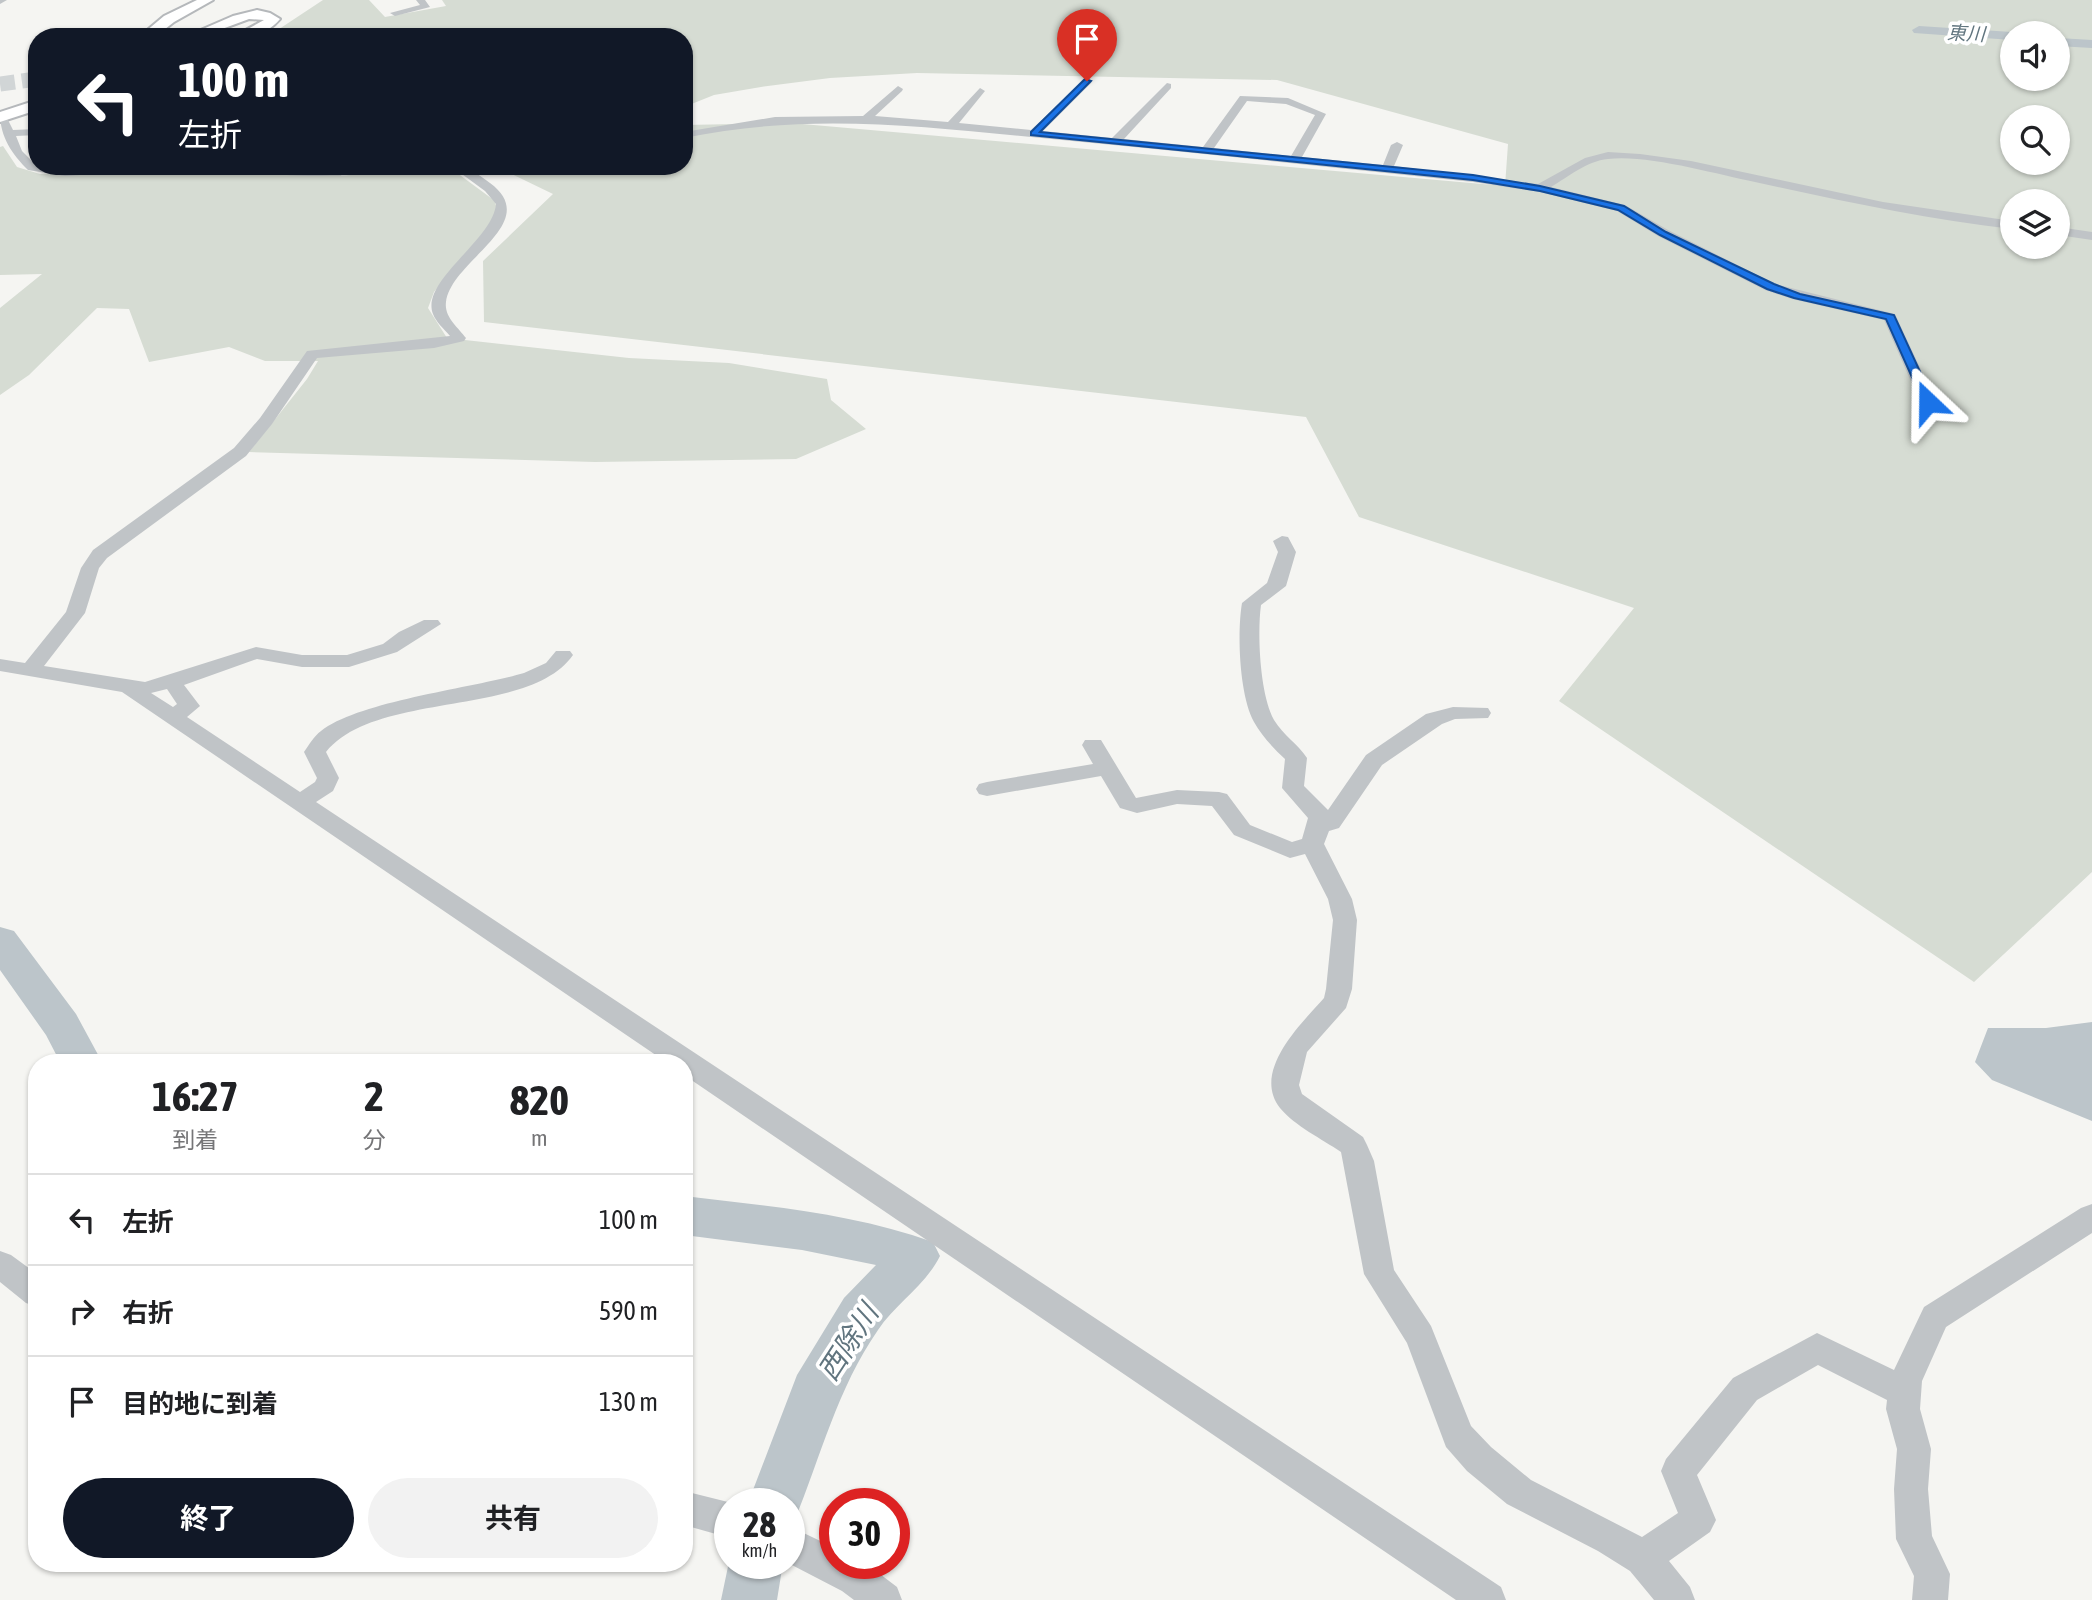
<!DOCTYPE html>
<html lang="ja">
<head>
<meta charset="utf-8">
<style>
	:root { --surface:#fff; --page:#f2f2f2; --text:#202124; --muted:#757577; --line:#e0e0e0; --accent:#111827 }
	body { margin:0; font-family:"Asap Condensed","Noto Sans JP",sans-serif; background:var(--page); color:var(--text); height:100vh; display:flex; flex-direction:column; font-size:26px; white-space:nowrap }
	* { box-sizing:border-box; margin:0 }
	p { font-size:23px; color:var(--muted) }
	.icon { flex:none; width:38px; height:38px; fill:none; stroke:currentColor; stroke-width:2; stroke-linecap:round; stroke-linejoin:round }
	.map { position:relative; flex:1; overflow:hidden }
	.drawer { position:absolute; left:28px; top:1054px; width:665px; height:518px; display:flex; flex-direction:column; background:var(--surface); border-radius:28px; box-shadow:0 2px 5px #0004 }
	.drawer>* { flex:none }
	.guide { position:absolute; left:28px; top:28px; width:665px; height:147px; border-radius:28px; box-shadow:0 2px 5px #0004; background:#111827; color:#fff; overflow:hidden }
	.controls { position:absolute; left:2000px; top:21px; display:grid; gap:14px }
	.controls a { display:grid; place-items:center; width:70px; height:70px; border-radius:50%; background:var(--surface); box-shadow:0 2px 5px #0004; font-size:35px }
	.speed { position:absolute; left:714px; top:1488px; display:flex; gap:14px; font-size:35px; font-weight:700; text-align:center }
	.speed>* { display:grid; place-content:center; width:91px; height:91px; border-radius:50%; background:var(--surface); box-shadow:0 2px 5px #0004; line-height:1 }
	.speed small { font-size:18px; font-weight:400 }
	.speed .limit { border:10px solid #d22; background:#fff; color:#111 }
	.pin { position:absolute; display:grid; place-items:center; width:60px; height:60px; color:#fff; margin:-72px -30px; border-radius:50% 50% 50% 0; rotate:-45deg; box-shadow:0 0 7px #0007 }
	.pin .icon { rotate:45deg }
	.me { position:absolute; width:77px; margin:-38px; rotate:337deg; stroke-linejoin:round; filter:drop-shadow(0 0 5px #0008) }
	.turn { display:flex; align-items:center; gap:24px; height:147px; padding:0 35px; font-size:32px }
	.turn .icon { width:91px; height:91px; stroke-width:2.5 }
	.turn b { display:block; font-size:49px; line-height:60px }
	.eta { display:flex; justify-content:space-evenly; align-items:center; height:119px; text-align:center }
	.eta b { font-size:42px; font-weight:700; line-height:49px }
	.primary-button { display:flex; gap:14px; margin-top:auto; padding:14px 35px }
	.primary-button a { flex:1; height:80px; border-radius:42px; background:var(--accent); color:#fff; font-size:28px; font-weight:700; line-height:80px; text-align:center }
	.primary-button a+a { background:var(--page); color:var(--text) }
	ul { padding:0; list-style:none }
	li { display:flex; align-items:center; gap:21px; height:91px; padding:0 35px; border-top:2px solid var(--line) }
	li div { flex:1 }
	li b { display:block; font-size:26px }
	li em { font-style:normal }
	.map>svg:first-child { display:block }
	.green { fill:#d6dcd3; fill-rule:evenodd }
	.water { fill:#bcc5ca }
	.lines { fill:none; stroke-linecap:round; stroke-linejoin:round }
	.river { fill:#bcc5ca; fill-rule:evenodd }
	.highway-tunnel { stroke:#d1d5d6; stroke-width:15; stroke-dasharray:15 7; stroke-linecap:butt }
	.highway-casing { stroke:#b5b8bb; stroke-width:4 }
	.minor { fill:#c0c4c7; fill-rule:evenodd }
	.highway { fill:#fff; fill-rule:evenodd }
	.route { fill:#1a73e8; stroke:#114b97; stroke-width:2 }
	.labels { text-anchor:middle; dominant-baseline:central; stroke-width:7; stroke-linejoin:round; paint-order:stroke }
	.far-water-label { font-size:19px; font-style:italic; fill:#61757f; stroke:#fff }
	.near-water-label { font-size:28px; font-style:italic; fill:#61757f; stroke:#fff }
</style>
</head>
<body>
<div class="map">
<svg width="2092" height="1600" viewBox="0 0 2092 1600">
	<rect width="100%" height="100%" fill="#f5f5f2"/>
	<path class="green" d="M 323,0 L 369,0 L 385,17 L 446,6 L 442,0 L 2092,0 L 2092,872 L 1974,982 L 1559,701 L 1634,608 L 1359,517 L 1306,417 L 484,322 L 483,261 L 553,194 L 495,166 L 684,166 L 684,125 L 791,123 L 1505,186 L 1508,144 L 1277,80 L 917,73 L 830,78 L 761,87 L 714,95 L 684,107 L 684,37 L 267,37 ZM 2012,33 L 2058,33 L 2058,79 L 2012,79 ZM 2012,117 L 2058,117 L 2058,163 L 2012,163 ZM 2012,201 L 2058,201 L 2058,247 L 2012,247 Z
		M 3,146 L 17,167 L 40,174 L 193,166 L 353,166 L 346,167 L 341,176 L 422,166 L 449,167 L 495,201 L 498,215 L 434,292 L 428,308 L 447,338 L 629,358 L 729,363 L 827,379 L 831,400 L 866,429 L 796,459 L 595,462 L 249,452 L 307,379 L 318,361 L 265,361 L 229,347 L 149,362 L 129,309 L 97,308 L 29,375 L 0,395 L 0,308 L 42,274 L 0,275 L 0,147 Z"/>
	<path class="water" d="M 2092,1022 L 2092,1121 L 1992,1080 L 1975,1062 L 1988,1028 L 2046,1028 Z"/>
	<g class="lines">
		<path class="river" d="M 1919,26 L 2012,32 L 2017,33 L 2012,33 L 2012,40 L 1914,33 L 1912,30 Z
			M 2058,38 L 2092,40 L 2092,48 L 2058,46 Z
			M 0,927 L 14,931 L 76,1014 L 102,1062 L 60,1062 L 46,1035 L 0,970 Z
			M 684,1196 C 768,1206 853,1213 933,1242 L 940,1256 C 925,1286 896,1303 878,1330 C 837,1389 821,1456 794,1522 L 789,1524 L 789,1503 L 748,1503 L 797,1375 L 844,1298 L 876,1265 L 802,1250 L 684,1235 Z
			M 730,1557 L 730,1563 L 783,1563 L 777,1600 L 721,1600 Z"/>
		<path class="highway-tunnel" d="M 0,84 L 37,79"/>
		<defs>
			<path id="highway" d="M 197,0 L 213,0 L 174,22 L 155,37 L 139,37 L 164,16 Z
				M 257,10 L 270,13 L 280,19 C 266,35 253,37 233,37 L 264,20 L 249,19 L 203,36 L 196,32 L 233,16 Z
				M 37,100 L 37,110 L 0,122 L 0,112 Z"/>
		</defs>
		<use href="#highway" class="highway-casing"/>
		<path class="minor" d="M 0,0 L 7,0 L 0,4 Z
			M 416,0 L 425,0 L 430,7 L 395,16 L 390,13 L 420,5 Z
			M 1087,78 L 1092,81 L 1091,83 L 1043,131 L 1112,138 L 1167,83 L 1171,84 L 1171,88 L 1124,139 L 1203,147 L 1240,96 L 1288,98 L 1326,114 L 1302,157 L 1383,165 L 1391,145 L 1397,142 L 1403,145 L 1394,166 L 1538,184 L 1585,158 L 1608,152 L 1640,154 L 1691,161 L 1883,202 L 2012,221 L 2012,229 C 1926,219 1840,201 1755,182 C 1716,174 1646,154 1608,159 C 1587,161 1568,177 1551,187 L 1625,205 L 1668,230 L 1775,284 L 1895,314 L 1936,402 L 1928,407 L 1920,402 L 1884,320 L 1792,299 L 1765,290 L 1658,236 L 1617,211 L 1540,192 L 1473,182 C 1336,168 1199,153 1062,140 C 932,128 814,111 684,138 L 684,132 L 775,117 L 863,116 L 898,86 L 903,89 L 902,91 L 875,116 L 948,122 L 980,88 L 985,91 L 959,123 L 1031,130 ZM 1247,101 L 1286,104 L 1315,115 L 1291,156 L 1214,148 Z
			M 0,113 L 5,114 L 13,130 L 37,129 L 37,135 L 16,136 L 22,151 L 37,166 L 65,168 L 158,166 L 152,170 L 65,176 L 28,170 C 12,154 0,137 0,113 Z
			M 233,166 L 316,169 L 399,166 C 380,179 252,179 233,166 Z
			M 451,166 C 467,166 477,173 490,183 C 544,223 451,260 446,302 C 444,317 458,327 466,338 L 464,341 L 434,348 L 317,358 L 272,424 L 246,456 L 107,558 L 99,568 L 85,613 L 44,666 L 145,682 L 256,647 L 302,655 L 347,655 L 383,644 L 399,632 L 424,620 L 438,620 L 441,624 L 397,652 L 349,667 L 302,667 L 257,659 L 184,685 L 200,706 L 187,717 L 300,792 L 315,782 L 317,778 L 304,752 C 309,745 314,736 321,731 C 359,701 473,688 524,673 L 546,663 L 556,651 L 570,651 L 573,655 C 529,718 376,690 326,752 L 339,778 L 333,791 L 316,802 L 1501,1587 L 1506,1600 L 1456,1600 L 684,1075 L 684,1062 L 666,1062 L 122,692 L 0,671 L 0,659 L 25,663 L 66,612 L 81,568 L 93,550 L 234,448 L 260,418 L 307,351 L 450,336 C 444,329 436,322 433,314 C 420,281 493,240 496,204 L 485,191 ZM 167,689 L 177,704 L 173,707 L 151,693 Z
			M 2058,227 L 2092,232 L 2092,240 L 2058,235 Z
			M 1282,536 L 1288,537 L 1296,552 L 1286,586 L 1261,605 C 1257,634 1260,695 1274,720 C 1283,735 1298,744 1307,758 L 1304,786 L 1328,810 L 1366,755 L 1426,714 L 1453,707 L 1488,708 L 1491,713 L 1488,718 L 1455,719 L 1442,724 L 1382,765 L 1339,828 L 1329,831 L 1324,844 L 1352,899 L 1357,920 L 1352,989 L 1346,1008 L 1307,1052 L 1299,1085 L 1302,1094 L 1363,1137 L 1367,1145 L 1374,1161 L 1394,1270 L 1431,1326 L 1471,1426 L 1491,1447 L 1531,1480 L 1642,1537 L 1678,1513 L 1661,1471 L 1666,1459 L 1733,1378 L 1817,1333 L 1894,1370 L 1924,1307 L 2081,1208 L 2092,1204 L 2092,1233 L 1946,1327 L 1922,1381 L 1920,1409 L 1931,1449 L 1928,1489 L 1932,1536 L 1950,1574 L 1948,1600 L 1912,1600 L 1914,1576 L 1896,1539 L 1894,1489 L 1897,1449 L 1886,1409 L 1887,1400 L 1818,1365 L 1757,1400 L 1697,1475 L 1716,1520 L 1710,1532 L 1669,1561 L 1690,1587 L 1695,1600 L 1654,1600 L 1630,1571 L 1598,1551 L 1507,1504 L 1467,1471 L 1446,1447 L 1407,1343 L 1364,1274 L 1341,1152 C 1322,1139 1295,1126 1280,1108 C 1251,1071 1302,1023 1324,998 L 1326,989 L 1333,920 L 1328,899 L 1305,854 L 1290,858 L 1234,835 L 1212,806 L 1177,804 L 1137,813 L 1120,808 L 1101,776 L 987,796 L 979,794 L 976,789 L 979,784 L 987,782 L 1093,764 L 1082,745 L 1085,740 L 1101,740 L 1136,798 L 1177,790 L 1219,792 L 1227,794 L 1250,825 L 1292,842 L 1302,839 L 1308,818 L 1282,788 L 1285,759 C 1273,748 1262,736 1254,722 C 1239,695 1237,632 1242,603 L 1267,583 L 1278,552 L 1273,541 Z
			M 0,1251 L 11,1255 L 37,1274 L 37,1307 L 26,1303 L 0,1282 Z
			M 684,1491 L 732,1503 L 730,1503 L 730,1538 L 684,1525 Z
			M 789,1526 L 835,1548 L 835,1563 L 868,1565 L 897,1587 L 902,1600 L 854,1600 L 842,1591 L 788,1563 Z"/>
		<use href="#highway" class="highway"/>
	</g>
	<path class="route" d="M 1085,79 L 1091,81 L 1040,132 L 1473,175 L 1540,186 L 1624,206 L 1666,232 L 1774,284 L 1800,294 L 1894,315 L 1934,402 L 1928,405 L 1923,402 L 1886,319 L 1794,298 L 1767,289 L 1660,235 L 1618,210 L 1540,191 L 1473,180 L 1031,135 L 1031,132 Z"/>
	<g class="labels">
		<g class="far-water-label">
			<text transform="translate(1966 33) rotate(3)">東川</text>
		</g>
		<g class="near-water-label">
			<text transform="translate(848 1342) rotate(-57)">西除川</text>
		</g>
	</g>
</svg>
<div class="controls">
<a><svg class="icon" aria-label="sound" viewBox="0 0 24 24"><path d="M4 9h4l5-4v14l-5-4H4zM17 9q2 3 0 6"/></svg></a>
<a><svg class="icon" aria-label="search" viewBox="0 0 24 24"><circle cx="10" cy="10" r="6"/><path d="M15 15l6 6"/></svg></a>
<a><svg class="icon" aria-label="layers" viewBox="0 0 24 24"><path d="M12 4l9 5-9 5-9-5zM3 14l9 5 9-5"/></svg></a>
</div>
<div class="speed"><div>28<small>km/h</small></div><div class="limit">30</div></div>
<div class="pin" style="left:1087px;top:81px;background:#d93025"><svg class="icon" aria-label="arrive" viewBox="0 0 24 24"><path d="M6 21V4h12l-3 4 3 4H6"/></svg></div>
<svg class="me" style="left:1928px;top:402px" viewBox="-20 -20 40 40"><path d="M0-17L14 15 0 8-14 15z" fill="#1a73e8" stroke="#fff" stroke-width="4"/></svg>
<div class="guide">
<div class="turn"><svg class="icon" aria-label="left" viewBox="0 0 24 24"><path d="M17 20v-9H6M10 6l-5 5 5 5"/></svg><div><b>100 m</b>左折</div></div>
</div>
<section class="drawer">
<div class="eta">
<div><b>16:27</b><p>到着</p></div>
<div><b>2</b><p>分</p></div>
<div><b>820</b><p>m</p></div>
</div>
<ul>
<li><svg class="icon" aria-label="left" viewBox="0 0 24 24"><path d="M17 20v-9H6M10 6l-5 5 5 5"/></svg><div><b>左折</b></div><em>100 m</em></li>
<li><svg class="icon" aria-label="right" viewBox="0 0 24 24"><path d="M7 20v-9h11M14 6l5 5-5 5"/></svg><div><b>右折</b></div><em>590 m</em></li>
<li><svg class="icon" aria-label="arrive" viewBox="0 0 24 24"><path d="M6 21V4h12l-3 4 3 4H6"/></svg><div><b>目的地に到着</b></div><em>130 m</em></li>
</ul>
<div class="primary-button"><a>終了</a><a>共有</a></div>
</section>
</div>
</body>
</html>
